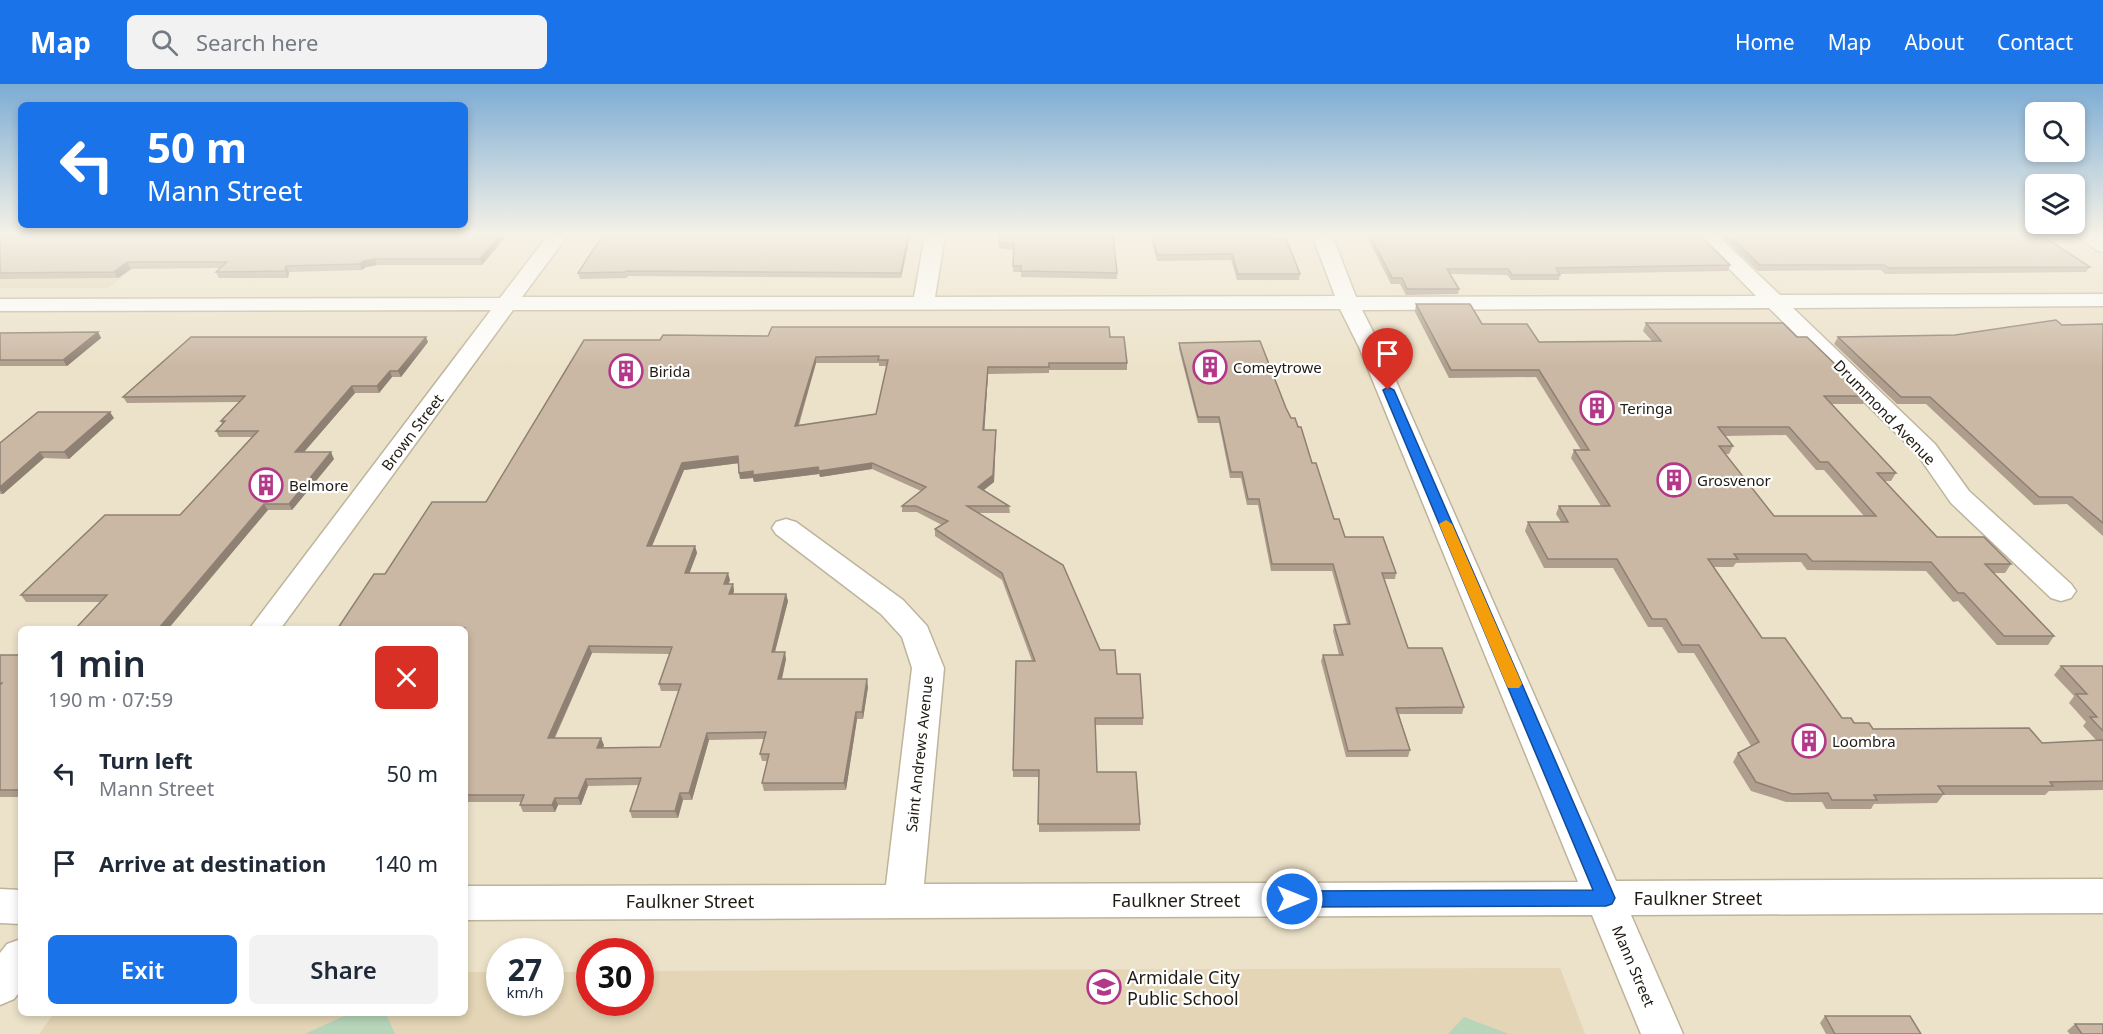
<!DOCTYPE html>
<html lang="en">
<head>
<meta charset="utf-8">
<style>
	:root { --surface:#fff; --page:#f2f2f3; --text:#1f2937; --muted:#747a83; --accent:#1a73e8 }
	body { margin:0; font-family:"Noto Sans",sans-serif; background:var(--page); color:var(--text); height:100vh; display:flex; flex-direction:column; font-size:22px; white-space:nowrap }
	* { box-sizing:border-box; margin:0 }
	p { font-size:20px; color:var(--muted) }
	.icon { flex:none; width:33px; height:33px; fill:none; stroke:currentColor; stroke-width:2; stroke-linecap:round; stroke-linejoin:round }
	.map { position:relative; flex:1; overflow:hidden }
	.details { position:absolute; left:18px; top:542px; width:450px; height:390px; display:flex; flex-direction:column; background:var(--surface); border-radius:9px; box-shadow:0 3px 9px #0003 }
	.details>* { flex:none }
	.top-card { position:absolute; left:18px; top:18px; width:450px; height:126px; border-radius:9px; box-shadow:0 3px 9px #0003; background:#1a73e8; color:#fff; overflow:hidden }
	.tools { position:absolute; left:2025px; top:18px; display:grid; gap:12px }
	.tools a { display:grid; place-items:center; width:60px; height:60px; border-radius:9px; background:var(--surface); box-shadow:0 3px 9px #0003; font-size:30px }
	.speed { position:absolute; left:486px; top:854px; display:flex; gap:12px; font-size:30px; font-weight:700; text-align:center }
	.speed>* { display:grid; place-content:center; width:78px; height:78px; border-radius:50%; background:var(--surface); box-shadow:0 3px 9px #0003; line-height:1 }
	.speed small { font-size:15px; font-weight:400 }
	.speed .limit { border:9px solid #d22; background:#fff; color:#111 }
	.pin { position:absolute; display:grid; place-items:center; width:51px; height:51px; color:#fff; margin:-62px -26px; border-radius:50% 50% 50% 0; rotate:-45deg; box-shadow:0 0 6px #0007 }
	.pin .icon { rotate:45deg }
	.me { position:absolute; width:66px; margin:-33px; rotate:90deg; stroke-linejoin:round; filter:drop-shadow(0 0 4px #0008) }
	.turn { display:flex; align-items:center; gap:21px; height:126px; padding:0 30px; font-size:27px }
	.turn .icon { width:78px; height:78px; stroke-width:2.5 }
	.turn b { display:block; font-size:42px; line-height:51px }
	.round { display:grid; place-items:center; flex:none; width:63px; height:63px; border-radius:9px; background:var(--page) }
	.summary { display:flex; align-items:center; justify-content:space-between; height:102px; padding:0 30px }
	h1 { font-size:36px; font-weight:600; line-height:45px }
	.primary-button { display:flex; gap:12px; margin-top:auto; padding:12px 30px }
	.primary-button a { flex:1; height:69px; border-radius:9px; background:var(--accent); color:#fff; font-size:24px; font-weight:600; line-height:69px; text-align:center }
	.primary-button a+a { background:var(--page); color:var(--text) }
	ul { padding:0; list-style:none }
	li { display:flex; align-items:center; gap:18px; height:90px; padding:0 30px }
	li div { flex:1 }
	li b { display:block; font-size:22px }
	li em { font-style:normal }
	header { display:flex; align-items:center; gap:36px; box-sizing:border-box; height:84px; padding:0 30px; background:var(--accent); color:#fff }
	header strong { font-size:28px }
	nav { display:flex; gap:33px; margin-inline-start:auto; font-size:21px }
	.search { width:420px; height:54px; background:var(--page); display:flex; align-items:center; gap:15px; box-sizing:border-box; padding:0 21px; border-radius:9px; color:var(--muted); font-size:22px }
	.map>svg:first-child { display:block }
	.built { fill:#e3d5b5 }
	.green { fill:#b6d5b9 }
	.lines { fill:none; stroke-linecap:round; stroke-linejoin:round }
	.minor-casing { stroke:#beb49c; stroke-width:3 }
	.minor { fill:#fff; fill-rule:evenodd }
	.wall { fill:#af9e8d; fill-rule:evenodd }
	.shaded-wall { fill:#8e8173 }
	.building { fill:#cbb8a4; stroke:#8e8173; stroke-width:1.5; fill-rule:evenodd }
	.route { fill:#1a73e8; stroke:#114b97; stroke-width:1.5 }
	.slow { fill:#f59e0b }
	.labels { text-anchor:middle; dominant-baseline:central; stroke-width:4.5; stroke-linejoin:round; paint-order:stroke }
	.poi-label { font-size:15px; fill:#201c13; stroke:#fff; text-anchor:start }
	.street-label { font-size:15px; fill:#201c13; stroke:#fff }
	.near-street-label { font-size:18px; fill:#201c13; stroke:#fff }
	.near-poi-label { font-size:18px; fill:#201c13; stroke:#fff; text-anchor:start }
</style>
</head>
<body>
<header>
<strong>Map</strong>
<div class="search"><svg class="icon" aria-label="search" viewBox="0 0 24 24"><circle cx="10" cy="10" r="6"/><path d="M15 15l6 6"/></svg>Search here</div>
<nav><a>Home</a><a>Map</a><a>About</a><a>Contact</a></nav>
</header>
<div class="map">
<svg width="2103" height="950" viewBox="0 0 2103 950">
	<rect width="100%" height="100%" fill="#ece2c9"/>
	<path class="built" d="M 178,151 L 108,204 L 0,204 L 0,191 Z
		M 1560,884 L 1585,950 L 39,950 L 54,929 L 465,928 L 465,888 L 499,888 L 500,918 L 550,918 L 551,888 L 589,888 L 590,918 L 640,918 L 641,887 Z"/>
	<path class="green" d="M 346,931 L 387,932 L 395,950 L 305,950 Z
		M 1464,933 L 1509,950 L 1448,950 Z"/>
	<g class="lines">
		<defs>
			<path id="minor" d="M 548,151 L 568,151 L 522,213 L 914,213 L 925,151 L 945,151 L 935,213 L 1335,212 L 1312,151 L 1332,151 L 1356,213 L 1756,212 L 1696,151 L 1717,151 L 1780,211 L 2103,210 L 2103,222 L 1793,224 L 1935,360 L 1969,407 L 2071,500 L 2076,507 L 2071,514 L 2061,517 L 2051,514 L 1951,419 L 1917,370 L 1769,224 L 1362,226 L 1381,263 L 1616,797 L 2103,795 L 2103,829 L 1631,831 L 1683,950 L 1641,950 L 1592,831 L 465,836 L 465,802 L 886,801 L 912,584 L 902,553 L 881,530 L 776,450 L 772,444 L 776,438 L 786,435 L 796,438 L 903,516 L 927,542 L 944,584 L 924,800 L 1578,798 L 1359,263 L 1340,225 L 513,226 L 281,544 L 250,544 L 491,226 L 0,227 L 0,215 L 500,214 Z
				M 2076,151 L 2099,151 L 2103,154 L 2103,168 L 2096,166 Z
				M 0,805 L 21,806 L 21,840 L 0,839 Z
				M 21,855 L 21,906 L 14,915 L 0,921 L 0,869 L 7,860 Z"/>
		</defs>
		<use href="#minor" class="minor-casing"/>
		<use href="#minor" class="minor"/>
	</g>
	<path class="wall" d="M 0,151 L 507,151 L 482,181 L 377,181 L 366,183 L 362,186 L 289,188 L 288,194 L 219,194 L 216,188 L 220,184 L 131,185 L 118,194 L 0,195 Z
		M 603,151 L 888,151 L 909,157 L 901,194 L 628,192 L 627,194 L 580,195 L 578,189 Z
		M 999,151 L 1117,189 L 1117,195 L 1021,193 L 1021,188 L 1013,188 L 1013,166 L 999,164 Z
		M 1150,151 L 1267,151 L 1268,154 L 1300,190 L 1299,196 L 1237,196 L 1231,176 L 1157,177 Z
		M 1366,151 L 1700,151 L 1730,181 L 1728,187 L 1560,190 L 1559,196 L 1511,196 L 1507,191 L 1451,190 L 1459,205 L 1458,210 L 1406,211 L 1400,200 L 1391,200 Z
		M 1720,151 L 2041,151 L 2090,183 L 2086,188 L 1885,190 L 1881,186 L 1758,187 Z
		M 1416,220 L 1539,258 L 1652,257 L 1643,247 L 1646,239 L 1797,253 L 1868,312 L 1863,320 L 1831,320 L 1896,389 L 1891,397 L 1885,397 L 1937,453 L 2011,480 L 2005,489 L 1993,489 L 2054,552 L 2048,561 L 1997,561 L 1958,517 L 1953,518 L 1926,487 L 1807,486 L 1801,478 L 1736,479 L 1733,483 L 1714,483 L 1762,554 L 1842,634 L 1873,645 L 2042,659 L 2096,656 L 2083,642 L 2086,638 L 2069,619 L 2074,612 L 2054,591 L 2061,582 L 2103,582 L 2103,706 L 2049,707 L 2045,711 L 1943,711 L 1937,719 L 1874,720 L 1871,725 L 1826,725 L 1822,718 L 1786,718 L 1751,707 L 1733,678 L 1738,669 L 1751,662 L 1694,569 L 1678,569 L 1662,543 L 1648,543 L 1613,484 L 1544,484 L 1525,447 L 1528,438 L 1561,438 L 1556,430 L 1559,422 L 1601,422 L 1571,374 L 1574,366 L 1581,366 L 1536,293 L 1449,294 L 1415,228 ZM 1786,351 L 1816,386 L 1824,386 L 1864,432 L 1774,432 L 1725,370 L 1729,370 L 1733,362 L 1725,352 Z
		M 2103,240 L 2103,452 L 2067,420 L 2034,421 L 1926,320 L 1897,320 L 1834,260 L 1838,253 L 1955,251 L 2062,241 Z
		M 98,248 L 101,254 L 67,282 L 0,282 L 0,249 Z
		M 768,252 L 1110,253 L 1127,279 L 1127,286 L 1049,286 L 1049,289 L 988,290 L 984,346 L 996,353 L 994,398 L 983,406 L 1009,422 L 1010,429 L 978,429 L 1100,566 L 1117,590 L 1143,634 L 1143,641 L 1095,641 L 1097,688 L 1140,740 L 1140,747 L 1039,748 L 1039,693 L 1013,693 L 1013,686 L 1032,577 L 1002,496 L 935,452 L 935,445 L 942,441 L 917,428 L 902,428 L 902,422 L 921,407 L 872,385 L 820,393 L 819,390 L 754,398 L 753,394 L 740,395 L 739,379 L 684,386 L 652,462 L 695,462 L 697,469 L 689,489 L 730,496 L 728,500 L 733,500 L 734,507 L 733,510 L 786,510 L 788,517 L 775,568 L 786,575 L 782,595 L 868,603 L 863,635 L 857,635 L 846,706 L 764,707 L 762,699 L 767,677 L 762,677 L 760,670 L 764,655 L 709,656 L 692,716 L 683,716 L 678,734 L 632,734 L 630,727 L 638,701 L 588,702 L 581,721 L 558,721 L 555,728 L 523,728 L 520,721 L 521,718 L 465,718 L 465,544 L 385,490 L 486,418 L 660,256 ZM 816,279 L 879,279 L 879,282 L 887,282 L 876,330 L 799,341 ZM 592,569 L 670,570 L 659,600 L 661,607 L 678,607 L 660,663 L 603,664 L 604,661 L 555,654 Z
		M 428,258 L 401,293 L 392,293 L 379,309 L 355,309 L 304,368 L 334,375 L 292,426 L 268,426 L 100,518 L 26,518 L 21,511 L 180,431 L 252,353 L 219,353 L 216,347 L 222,340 L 221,337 L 239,318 L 127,319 L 123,313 Z
		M 1179,259 L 1286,324 L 1291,334 L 1298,343 L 1334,435 L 1345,453 L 1396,489 L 1395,495 L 1384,495 L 1408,564 L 1464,623 L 1462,630 L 1399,630 L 1410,666 L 1408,673 L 1346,673 L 1321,577 L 1323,571 L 1339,571 L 1333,547 L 1334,541 L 1347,540 L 1332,487 L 1271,487 L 1258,421 L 1247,421 L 1241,394 L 1230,394 L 1219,339 L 1198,339 L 1179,265 Z
		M 114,334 L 69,375 L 44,374 L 3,410 L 0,410 L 0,359 Z
		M 0,571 L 21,571 L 21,713 L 0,713 Z
		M 1825,932 L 1921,950 L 1826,950 L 1820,939 Z
		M 2075,940 L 2103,950 L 2070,950 L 2067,947 Z"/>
	<path class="shaded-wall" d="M 500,151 L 507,151 L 482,181 L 480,175 Z
		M 908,151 L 909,157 L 901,194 L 901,189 Z
		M 375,175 L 377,181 L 366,183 L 362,186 L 359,180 L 363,177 Z
		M 127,178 L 131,185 L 118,194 L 114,188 Z
		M 286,182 L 289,188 L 288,194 L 285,187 Z
		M 98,248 L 101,254 L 67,282 L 63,276 Z
		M 426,253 L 428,258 L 401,293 L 398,287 Z
		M 816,273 L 816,279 L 796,348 L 795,342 Z
		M 988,283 L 988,290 L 984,353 L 983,346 Z
		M 390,287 L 392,293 L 379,309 L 377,302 Z
		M 352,302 L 355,309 L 298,375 L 295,368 Z
		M 110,328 L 114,334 L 69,375 L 64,368 Z
		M 996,346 L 994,398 L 979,410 L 978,403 Z
		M 40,368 L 44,374 L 3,410 L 0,406 L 0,403 Z
		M 331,368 L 334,375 L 292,426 L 289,420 Z
		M 738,372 L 740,379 L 684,386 L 649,469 L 647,462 L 682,379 Z
		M 872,379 L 872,385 L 820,393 L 819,387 Z
		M 818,383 L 819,390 L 754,398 L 753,394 L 740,395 L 739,389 Z
		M 264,420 L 268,426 L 169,544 L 159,544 Z
		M 695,462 L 697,469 L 687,496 L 685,489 Z
		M 728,489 L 730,496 L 726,507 L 724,500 Z
		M 733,500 L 734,507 L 731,517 L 729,510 Z
		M 786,510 L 788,517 L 773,575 L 772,568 Z
		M 589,562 L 592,569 L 551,661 L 548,654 Z
		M 785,568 L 786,575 L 780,603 L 778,595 Z
		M 867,595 L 868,603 L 863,635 L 862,628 Z
		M 856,628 L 857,635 L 846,706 L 844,699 Z
		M 707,649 L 709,656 L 692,716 L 689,709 Z
		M 601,654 L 604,661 L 600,671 L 597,664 Z
		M 586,695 L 588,702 L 581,721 L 578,714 Z
		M 680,709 L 683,716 L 678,734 L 675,727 Z
		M 555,714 L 558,721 L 555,728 L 552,721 Z"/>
	<path class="building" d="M 0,151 L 500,151 L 480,175 L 375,175 L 363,177 L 359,180 L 286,182 L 285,187 L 216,188 L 227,178 L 127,178 L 114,188 L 0,189 Z
		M 603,151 L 908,151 L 901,189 L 626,187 L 625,188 L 578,189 Z
		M 999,151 L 1113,151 L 1117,189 L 1021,187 L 1021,182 L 1013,182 L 1014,160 L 999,158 Z
		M 1152,151 L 1267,151 L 1268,154 L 1286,154 L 1300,190 L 1238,190 L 1232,170 L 1157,171 Z
		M 1370,151 L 1700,151 L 1730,181 L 1556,184 L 1560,191 L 1512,191 L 1508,185 L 1447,185 L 1459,205 L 1407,205 L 1402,194 L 1392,194 Z
		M 1728,151 L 2041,151 L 2090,183 L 1888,184 L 1884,181 L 1760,181 Z
		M 1416,220 L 1470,220 L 1482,240 L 1527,240 L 1539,258 L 1661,257 L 1646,239 L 1783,239 L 1797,253 L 1807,253 L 1868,312 L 1824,312 L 1896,389 L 1877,389 L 1937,453 L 1984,453 L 2011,480 L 1985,480 L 2054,552 L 2004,552 L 1964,509 L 1958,509 L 1931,478 L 1812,477 L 1806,470 L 1734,470 L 1738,475 L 1708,475 L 1762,554 L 1785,554 L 1842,634 L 1851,634 L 1854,639 L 1869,639 L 1873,645 L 2029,644 L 2042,659 L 2103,656 L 2103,697 L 2050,698 L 2053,702 L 1938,702 L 1944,710 L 1874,711 L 1877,716 L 1832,716 L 1828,709 L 1792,710 L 1756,698 L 1738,669 L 1759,658 L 1699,561 L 1682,561 L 1666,535 L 1652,535 L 1617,475 L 1548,475 L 1528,438 L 1568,438 L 1559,422 L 1610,422 L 1574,366 L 1589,366 L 1539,286 L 1451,286 ZM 1718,343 L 1789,343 L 1820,378 L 1828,378 L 1876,432 L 1774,432 L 1719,362 L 1733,362 Z
		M 2056,236 L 2062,241 L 2103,240 L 2103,439 L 2072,413 L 2039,413 L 1930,313 L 1901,313 L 1838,253 L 1955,251 Z
		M 772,243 L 1109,243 L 1110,253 L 1124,253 L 1127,279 L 1049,279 L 1049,283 L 988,283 L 983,346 L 996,346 L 993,391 L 978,403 L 1009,422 L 967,422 L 1063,481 L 1100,566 L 1115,566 L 1117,590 L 1140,590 L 1143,634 L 1095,634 L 1097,688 L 1136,688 L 1140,740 L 1038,740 L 1039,686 L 1013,686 L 1016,577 L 1035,577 L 1002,489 L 935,445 L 948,437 L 916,422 L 902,422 L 926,403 L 872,379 L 819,387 L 818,383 L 753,391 L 753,387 L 739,389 L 738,372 L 682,379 L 647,462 L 695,462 L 685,489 L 728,489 L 724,500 L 733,500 L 729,510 L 786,510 L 772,568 L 785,568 L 778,595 L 867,595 L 862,628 L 856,628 L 844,699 L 762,699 L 769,670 L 760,670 L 766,648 L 707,649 L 689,709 L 680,709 L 675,727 L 630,727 L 641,694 L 586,695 L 578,714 L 555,714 L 552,721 L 520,721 L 524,711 L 465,711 L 465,544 L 338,544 L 374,490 L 385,490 L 432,418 L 486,418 L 584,256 L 660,256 L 663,251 L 768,252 ZM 879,272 L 878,276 L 888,276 L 876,330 L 795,342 L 816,273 ZM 589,562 L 672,563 L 659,600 L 681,600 L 660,663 L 597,664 L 601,654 L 548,654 Z
		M 98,248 L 63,276 L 0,276 L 0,249 Z
		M 191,253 L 426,253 L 398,287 L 390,287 L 377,302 L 352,302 L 295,368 L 331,368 L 289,420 L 264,420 L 159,544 L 76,544 L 107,511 L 21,511 L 105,431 L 180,431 L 258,347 L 216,347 L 225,337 L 221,337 L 245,312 L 123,313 Z
		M 1260,257 L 1286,324 L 1291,334 L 1295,334 L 1298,343 L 1301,343 L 1312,379 L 1316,379 L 1334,435 L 1339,435 L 1345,453 L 1383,453 L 1396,489 L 1382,489 L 1408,564 L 1442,564 L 1464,623 L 1396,624 L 1410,666 L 1348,667 L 1323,571 L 1343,571 L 1334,541 L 1350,540 L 1333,480 L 1272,480 L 1259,415 L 1248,415 L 1242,388 L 1231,388 L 1219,333 L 1198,333 L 1179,259 Z
		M 38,328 L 110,328 L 64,368 L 40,368 L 0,403 L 0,359 Z
		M 0,571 L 21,571 L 21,706 L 0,706 L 0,601 L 2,599 L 0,599 Z
		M 2061,582 L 2103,582 L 2103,647 L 2090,633 L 2097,633 L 2076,610 L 2087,610 Z
		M 1825,932 L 1910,932 L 1921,950 L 1835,950 Z
		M 2075,940 L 2103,940 L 2103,950 L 2082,950 Z"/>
	<linearGradient id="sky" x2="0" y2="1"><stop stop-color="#7cacd4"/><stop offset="0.53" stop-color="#f6f2e7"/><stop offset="1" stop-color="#f6f2e7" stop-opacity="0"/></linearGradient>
	<rect width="2103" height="284" fill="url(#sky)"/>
	<path class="route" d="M 1388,303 L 1394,306 L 1615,814 L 1612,820 L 1606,822 L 1292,823 L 1285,821 L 1283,815 L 1285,809 L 1292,807 L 1593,806 L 1383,306 Z"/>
	<path class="slow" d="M 1446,436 L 1452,440 L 1522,600 L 1519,604 L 1508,604 L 1506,600 L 1439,440 Z"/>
	<defs>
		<symbol id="building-ring" viewBox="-11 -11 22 22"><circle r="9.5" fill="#fff" stroke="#b33889" stroke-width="1.5"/><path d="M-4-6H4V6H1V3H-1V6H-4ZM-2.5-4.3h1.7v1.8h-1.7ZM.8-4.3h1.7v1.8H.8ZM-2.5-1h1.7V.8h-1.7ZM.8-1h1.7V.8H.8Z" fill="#b33889"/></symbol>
		<symbol id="school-ring" viewBox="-11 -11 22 22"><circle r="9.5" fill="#fff" stroke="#b33889" stroke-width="1.5"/><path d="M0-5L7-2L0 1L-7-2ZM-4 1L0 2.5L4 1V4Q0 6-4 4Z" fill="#b33889"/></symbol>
	</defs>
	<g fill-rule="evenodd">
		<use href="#building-ring" x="1191" y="264" width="38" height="38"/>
		<use href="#building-ring" x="607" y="268" width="38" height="38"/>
		<use href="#building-ring" x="1578" y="305" width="38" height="38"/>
		<use href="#building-ring" x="1655" y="377" width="38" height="38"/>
		<use href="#building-ring" x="247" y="382" width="38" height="38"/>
		<use href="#building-ring" x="1790" y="638" width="38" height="38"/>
		<use href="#school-ring" x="1085" y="884" width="38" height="38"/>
	</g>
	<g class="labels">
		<g class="poi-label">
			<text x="1233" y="283">Comeytrowe</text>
			<text x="649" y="287">Birida</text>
			<text x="1620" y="324">Teringa</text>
			<text x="1697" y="396">Grosvenor</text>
			<text x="289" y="401">Belmore</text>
			<text x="1832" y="657">Loombra</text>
		</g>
		<g class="street-label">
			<text transform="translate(1885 328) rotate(46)">Drummond Avenue</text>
			<text transform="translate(412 348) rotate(-53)">Brown Street</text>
			<text transform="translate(919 670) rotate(-84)">Saint Andrews Avenue</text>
			<text transform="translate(1634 882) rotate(67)">Mann Street</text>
		</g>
		<g class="near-street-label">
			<text x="1698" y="814">Faulkner Street</text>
			<text x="1176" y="816">Faulkner Street</text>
			<text x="690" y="817">Faulkner Street</text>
		</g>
		<g class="near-poi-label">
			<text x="1127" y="893">Armidale City<tspan x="1127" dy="21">Public School</tspan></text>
		</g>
	</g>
</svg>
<div class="tools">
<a><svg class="icon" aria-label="search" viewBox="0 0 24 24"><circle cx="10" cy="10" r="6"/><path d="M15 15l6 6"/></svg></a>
<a><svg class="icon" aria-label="layers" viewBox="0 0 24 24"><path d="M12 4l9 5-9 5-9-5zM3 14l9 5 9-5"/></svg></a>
</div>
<div class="speed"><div>27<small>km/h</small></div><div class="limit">30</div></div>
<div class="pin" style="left:1388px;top:306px;background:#d93025"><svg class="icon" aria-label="arrive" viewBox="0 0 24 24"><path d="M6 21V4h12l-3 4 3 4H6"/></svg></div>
<svg class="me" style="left:1292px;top:815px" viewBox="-20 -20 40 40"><circle r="17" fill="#1a73e8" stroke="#fff" stroke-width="3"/><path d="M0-11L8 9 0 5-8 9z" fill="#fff"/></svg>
<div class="top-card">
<div class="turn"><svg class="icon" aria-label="left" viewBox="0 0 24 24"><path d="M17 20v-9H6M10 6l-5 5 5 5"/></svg><div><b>50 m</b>Mann Street</div></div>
</div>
<section class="details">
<div class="summary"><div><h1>1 min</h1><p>190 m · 07:59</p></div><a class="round" style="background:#d93025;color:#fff"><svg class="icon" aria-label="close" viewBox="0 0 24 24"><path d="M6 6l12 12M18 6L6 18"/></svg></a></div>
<ul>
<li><svg class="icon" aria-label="left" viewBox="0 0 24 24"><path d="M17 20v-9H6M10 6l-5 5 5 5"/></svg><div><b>Turn left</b><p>Mann Street</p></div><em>50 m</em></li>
<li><svg class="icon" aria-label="arrive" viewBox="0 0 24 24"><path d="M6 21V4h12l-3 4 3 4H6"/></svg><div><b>Arrive at destination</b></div><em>140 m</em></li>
</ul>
<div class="primary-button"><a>Exit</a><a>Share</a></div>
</section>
</div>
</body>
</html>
